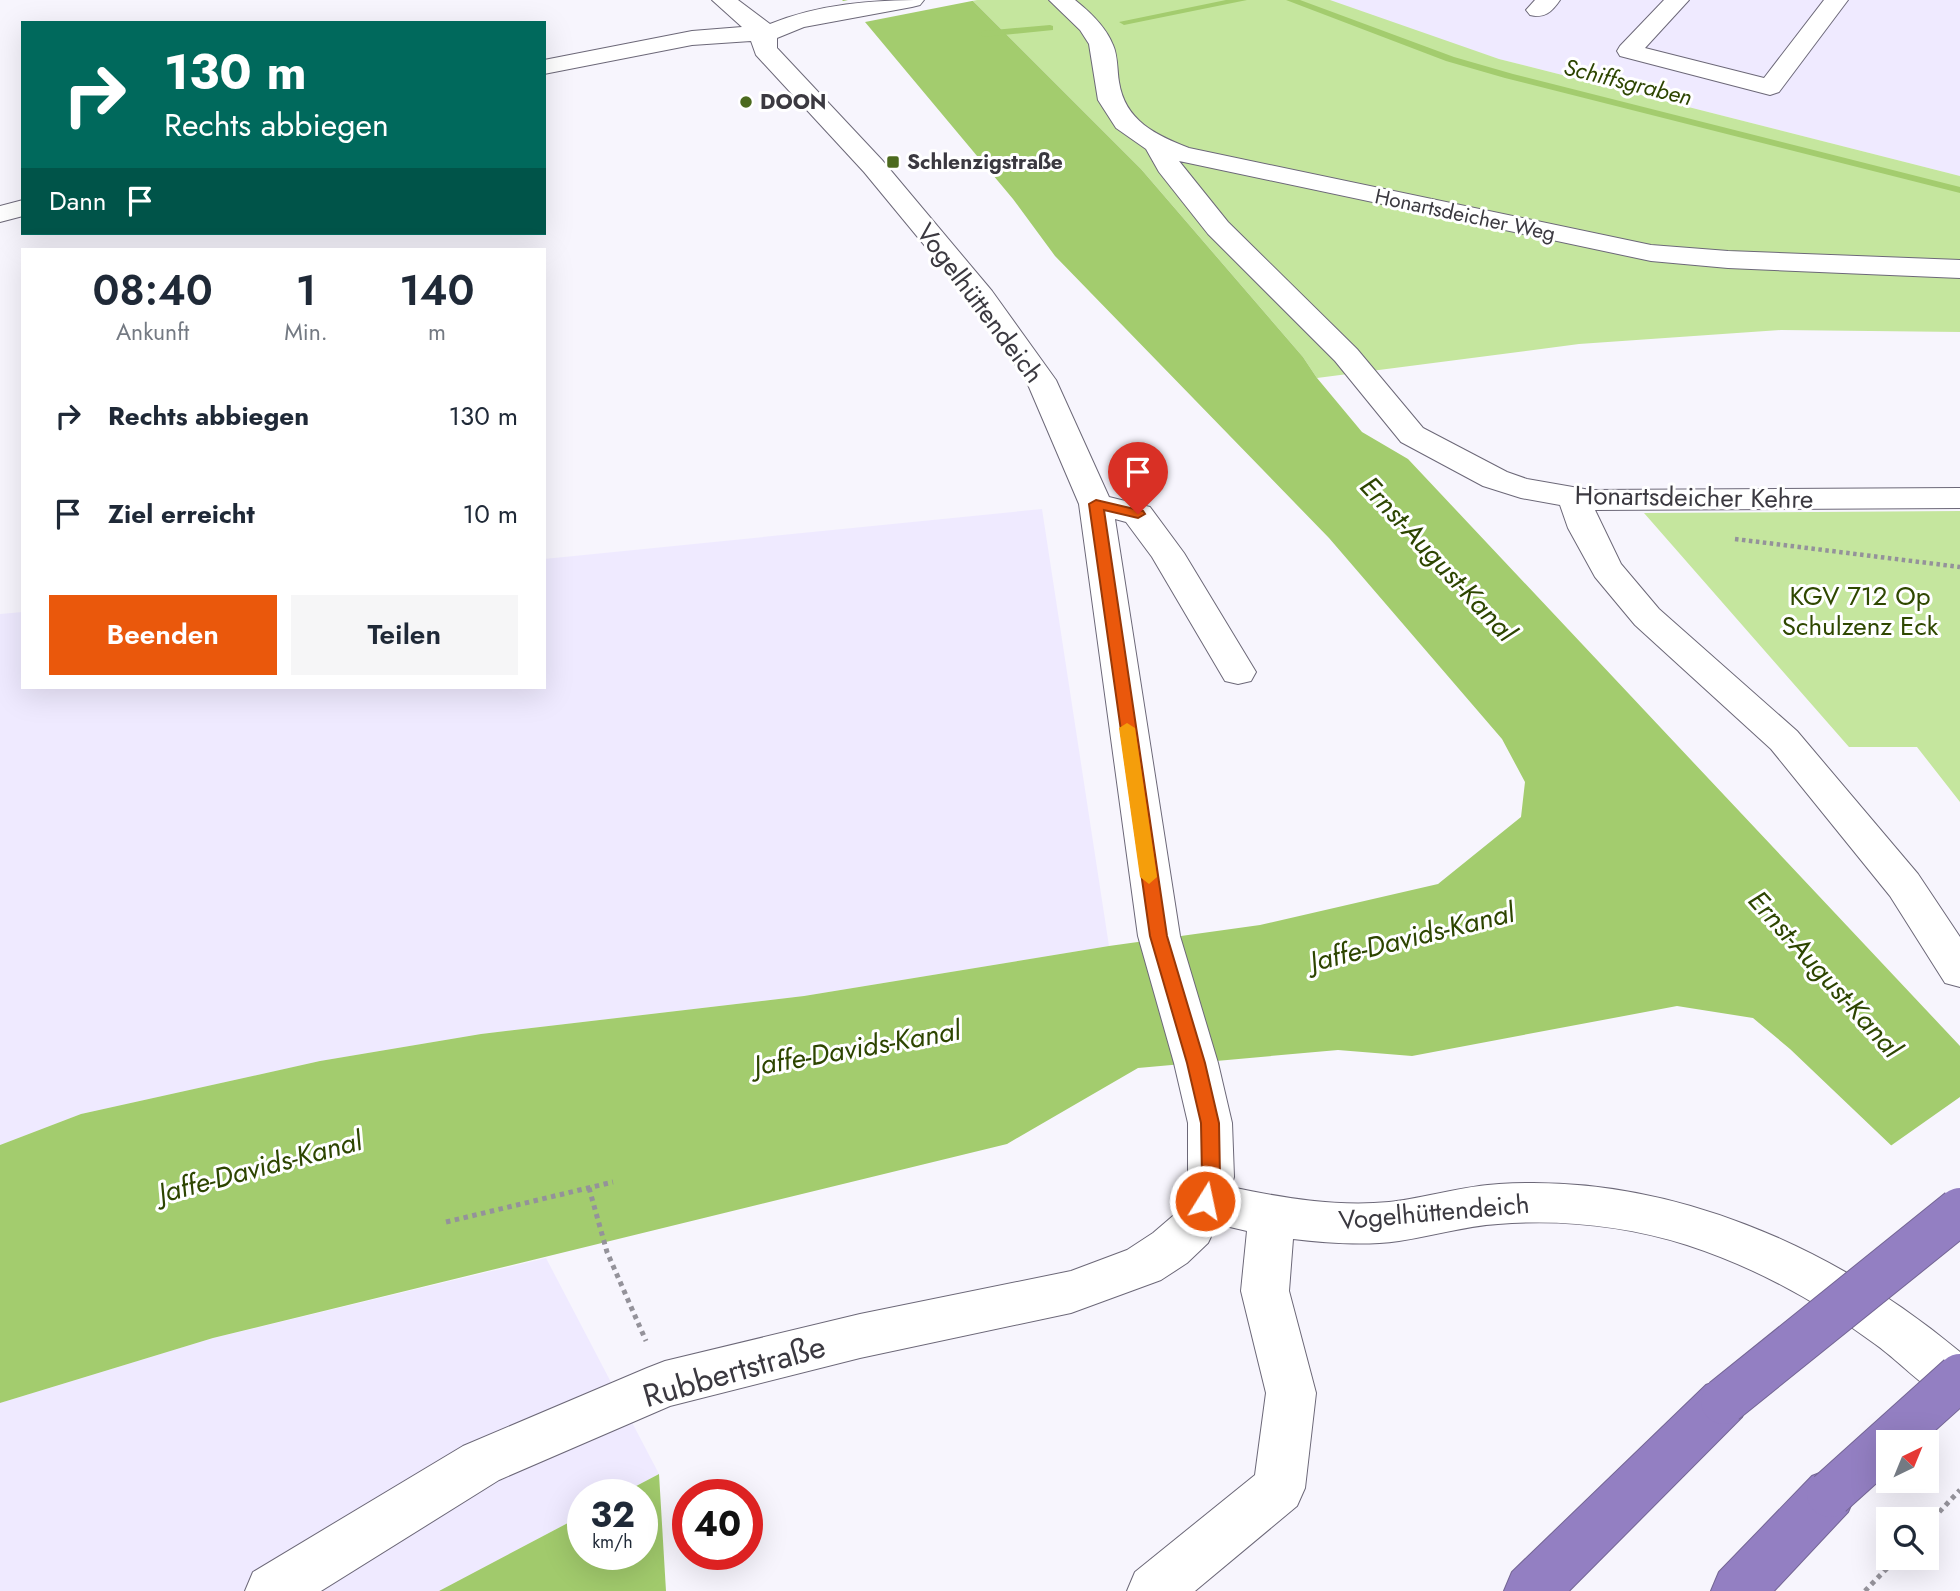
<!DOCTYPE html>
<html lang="de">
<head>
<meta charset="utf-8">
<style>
	:root { --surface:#fff; --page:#f6f6f7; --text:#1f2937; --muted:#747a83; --accent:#ea580c }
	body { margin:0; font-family:Jost,sans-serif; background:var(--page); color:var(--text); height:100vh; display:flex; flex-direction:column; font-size:26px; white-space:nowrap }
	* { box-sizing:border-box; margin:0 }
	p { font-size:23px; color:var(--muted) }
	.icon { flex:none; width:38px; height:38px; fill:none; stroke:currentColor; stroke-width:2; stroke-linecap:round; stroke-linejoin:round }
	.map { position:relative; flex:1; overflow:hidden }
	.panel { position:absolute; left:21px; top:248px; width:525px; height:441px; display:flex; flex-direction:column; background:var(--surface); border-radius:0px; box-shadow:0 7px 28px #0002 }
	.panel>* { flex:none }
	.guide { position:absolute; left:21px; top:21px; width:525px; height:214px; border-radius:0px; box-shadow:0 7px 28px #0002; background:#00695c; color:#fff; overflow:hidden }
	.needle { width:46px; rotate:43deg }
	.tools { position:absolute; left:1876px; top:1430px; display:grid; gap:14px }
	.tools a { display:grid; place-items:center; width:63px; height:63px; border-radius:0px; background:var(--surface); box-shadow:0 7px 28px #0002; font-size:35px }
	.speed { position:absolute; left:567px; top:1479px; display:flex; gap:14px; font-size:35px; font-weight:700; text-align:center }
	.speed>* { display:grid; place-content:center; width:91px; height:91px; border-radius:50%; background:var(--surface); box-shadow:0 7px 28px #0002; line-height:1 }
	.speed small { font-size:18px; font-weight:400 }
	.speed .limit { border:10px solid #d22; background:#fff; color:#111 }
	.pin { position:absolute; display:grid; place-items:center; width:60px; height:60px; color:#fff; margin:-72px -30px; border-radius:50% 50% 50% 0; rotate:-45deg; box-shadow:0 0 7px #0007 }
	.pin .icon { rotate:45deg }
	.me { position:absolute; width:77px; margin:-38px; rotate:10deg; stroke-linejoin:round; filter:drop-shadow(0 0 5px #0008) }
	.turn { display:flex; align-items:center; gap:24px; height:147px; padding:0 28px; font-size:32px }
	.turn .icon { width:91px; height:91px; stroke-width:2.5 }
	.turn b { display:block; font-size:49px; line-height:60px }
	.then { display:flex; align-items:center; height:66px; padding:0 28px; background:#0003; gap:14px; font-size:26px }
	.eta { display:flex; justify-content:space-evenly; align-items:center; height:119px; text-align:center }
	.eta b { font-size:42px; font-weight:600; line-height:49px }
	.cta { display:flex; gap:14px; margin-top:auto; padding:14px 28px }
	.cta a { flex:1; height:80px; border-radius:0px; background:var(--accent); color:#fff; font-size:28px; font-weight:600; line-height:80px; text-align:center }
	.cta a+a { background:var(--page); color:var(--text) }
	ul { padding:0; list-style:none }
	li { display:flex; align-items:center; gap:21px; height:98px; padding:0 28px }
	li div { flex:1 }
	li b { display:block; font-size:26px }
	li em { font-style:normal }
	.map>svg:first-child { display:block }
	.built { fill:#efeaff }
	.green { fill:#c5e69e }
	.forest { fill:#a1ca6c }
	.water { fill:#a3cc6e }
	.pier { fill:#f7f5fd }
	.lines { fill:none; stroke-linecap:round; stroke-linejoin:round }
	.stream { fill:#a3cc6e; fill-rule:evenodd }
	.minor-casing { stroke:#6c6878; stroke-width:2 }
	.highway-casing { stroke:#746694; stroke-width:2 }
	.path-far1 { stroke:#94929a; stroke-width:4.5; stroke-dasharray:3.5 3.5; stroke-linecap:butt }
	.path { stroke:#94929a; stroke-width:5; stroke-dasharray:4.5 4.5; stroke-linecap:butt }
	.minor { fill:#fff; fill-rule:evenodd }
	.highway { fill:#937fc2; fill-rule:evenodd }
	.highway-bridge-casing { stroke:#746694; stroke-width:48; stroke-linecap:butt }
	.highway-bridge { stroke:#937fc2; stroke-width:46 }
	.route { fill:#ea580c; stroke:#983908; stroke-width:2 }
	.slow { fill:#f59e0b }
	.poi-dot { fill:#4c6a1e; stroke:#fff; stroke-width:2.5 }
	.labels { text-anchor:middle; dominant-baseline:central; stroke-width:6; stroke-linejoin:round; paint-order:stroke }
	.far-poi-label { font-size:21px; font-weight:bold; fill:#3b3940; stroke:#fff; text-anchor:start }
	.far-street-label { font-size:21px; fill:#3b3940; stroke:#fff }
	.far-water-label { font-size:23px; font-style:italic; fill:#2d4500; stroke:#fff }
	.street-label { font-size:26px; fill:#3b3940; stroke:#fff }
	.park-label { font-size:26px; fill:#2f4800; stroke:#fff }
	.water-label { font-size:28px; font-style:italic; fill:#2d4500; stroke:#fff }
	.near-street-label { font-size:32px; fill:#3b3940; stroke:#fff }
</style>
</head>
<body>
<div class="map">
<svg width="1960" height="1591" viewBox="0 0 1960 1591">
	<rect width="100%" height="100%" fill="#f7f5fd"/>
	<path class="built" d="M 1320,0 L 1960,0 L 1960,176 L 1499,59 Z
		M 1042,509 L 1109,946 L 804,996 L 481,1034 L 320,1061 L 81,1114 L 0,1145 L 0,614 L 23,612 L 23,688 L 544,688 L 544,559 Z
		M 546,1258 L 659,1474 L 621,1494 L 583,1494 L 583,1515 L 439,1591 L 0,1591 L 0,1403 L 213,1338 Z"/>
	<path class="green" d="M 972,0 L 1330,0 L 1499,59 L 1960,176 L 1960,332 L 1781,330 L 1579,344 L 1317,378 L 1303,357 L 1141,169 Z
		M 1960,511 L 1960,802 L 1917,747 L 1849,747 L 1644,513 Z"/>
	<path class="forest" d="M 659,1474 L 666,1591 L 439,1591 L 583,1515 L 583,1554 L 642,1554 L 642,1494 L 621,1494 Z"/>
	<path class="water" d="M 842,0 L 972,0 L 1141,169 L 1303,357 L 1317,378 L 1362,432 L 1408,459 L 1960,1046 L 1960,1211 L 1790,1049 L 1753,1018 L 1677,1006 L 1412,1056 L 1338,1050 L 1138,1068 L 1007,1144 L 213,1338 L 0,1403 L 0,1145 L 81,1114 L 320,1061 L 481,1034 L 804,996 L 1109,946 L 1260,925 L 1438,884 L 1521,817 L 1525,782 L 1502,739 L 1329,538 L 1055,256 L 1013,199 L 865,22 Z"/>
	<path class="pier" d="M 848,0 L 977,0 L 860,23 L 839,2 Z
		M 1960,1097 L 1960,1214 L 1889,1147 Z"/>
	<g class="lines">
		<path class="stream" d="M 1226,0 L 1247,0 L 1124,25 L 1119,22 Z
			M 1286,0 L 1300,0 L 1454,57 L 1513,74 L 1960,187 L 1960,193 L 1505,78 L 1446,61 Z
			M 1050,25 L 1053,26 L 1053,30 L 983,37 L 978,34 L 983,31 Z"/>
		<defs>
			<path id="minor" d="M 712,0 L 738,0 L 770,24 C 819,4 872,0 924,0 L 920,5 L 912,7 L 804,27 L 777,38 L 777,48 L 882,160 L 992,291 L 1056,380 L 1109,497 L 1150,507 L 1184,553 L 1256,672 L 1251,681 L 1238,684 L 1225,681 L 1152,557 L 1126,522 L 1115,519 L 1180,936 L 1218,1063 L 1232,1123 L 1234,1177 L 1231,1187 C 1283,1198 1336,1207 1389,1202 C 1426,1198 1462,1186 1499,1184 C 1667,1173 1833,1246 1960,1352 L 1960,1406 C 1928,1394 1903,1364 1875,1344 C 1818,1302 1755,1267 1687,1245 C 1627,1226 1561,1219 1498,1224 C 1465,1226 1432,1236 1399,1241 C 1364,1246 1328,1243 1293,1239 L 1289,1291 L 1316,1393 L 1305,1488 L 1297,1506 L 1195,1591 L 1127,1591 L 1135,1572 L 1255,1475 L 1266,1393 L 1241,1291 L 1247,1231 L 1217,1224 L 1208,1243 L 1187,1263 L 1161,1280 L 1071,1313 L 860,1358 L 670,1406 L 499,1480 L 321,1591 L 245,1591 L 253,1572 L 463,1446 L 647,1368 L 665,1361 L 860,1314 L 1071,1271 L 1127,1250 L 1153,1233 L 1174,1215 L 1182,1199 L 1188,1177 L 1188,1123 L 1174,1063 L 1138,936 L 1079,504 L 1026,380 L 972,303 L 864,172 L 756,55 L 751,41 L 692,45 L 544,74 L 544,60 L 692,31 L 742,27 Z
				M 1049,0 L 1075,0 C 1090,12 1106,27 1113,45 C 1118,56 1117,70 1119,82 C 1125,121 1156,135 1189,148 L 1651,245 L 1728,251 L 1960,260 L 1960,278 L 1728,268 L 1651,261 L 1179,161 L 1228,222 L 1357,349 L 1423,428 L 1507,472 L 1527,479 L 1590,490 L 1960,488 L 1960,508 L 1595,510 L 1621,564 L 1659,609 L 1797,731 L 1918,874 L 1960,937 L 1960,987 L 1945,983 L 1890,896 L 1771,749 L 1635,625 L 1595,577 L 1568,528 L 1560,505 L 1521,498 L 1483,486 L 1401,442 L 1335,361 L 1208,234 L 1159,172 L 1146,149 L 1116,128 L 1098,100 L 1089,44 L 1080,30 Z
				M 1535,0 L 1560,0 C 1552,12 1544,19 1530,15 L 1526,10 Z
				M 1664,0 L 1689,0 L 1645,48 L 1764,78 L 1824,0 L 1848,0 L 1779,92 L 1770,95 L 1620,56 L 1617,51 L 1620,46 Z
				M 23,200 L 23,216 L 0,222 L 0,206 Z"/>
			<path id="highway" d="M 1724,1378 L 1742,1385 L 1749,1401 L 1742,1417 L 1569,1591 L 1504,1591 L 1512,1572 L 1706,1385 Z
				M 1830,1469 L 1848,1476 L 1856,1494 L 1848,1512 L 1774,1591 L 1711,1591 L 1719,1572 L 1812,1476 Z"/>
		</defs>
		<use href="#minor" class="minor-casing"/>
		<use href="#highway" class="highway-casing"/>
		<path class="path-far1" d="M 1735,539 L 1960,567"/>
		<path class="path" d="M 589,1188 L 607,1252 L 646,1341
			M 446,1222 L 613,1182
			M 1927,1525 L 1960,1490
			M 1865,1591 L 1897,1558"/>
		<use href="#minor" class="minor"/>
		<use href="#highway" class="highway"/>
		<defs>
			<path id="highway-bridge" d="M 1724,1401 L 1960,1211
				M 1830,1494 L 1960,1377"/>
		</defs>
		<use href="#highway-bridge" class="highway-bridge-casing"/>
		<use href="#highway-bridge" class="highway-bridge"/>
	</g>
	<path class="route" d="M 1096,500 L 1143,511 L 1145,514 L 1138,518 L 1104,510 L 1167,936 L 1205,1063 L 1219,1123 L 1220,1177 L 1211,1207 L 1205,1209 L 1198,1207 L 1195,1201 L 1202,1177 L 1201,1123 L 1187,1063 L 1150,936 L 1089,504 Z"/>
	<path class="slow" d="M 1127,723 L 1135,728 L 1157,877 L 1149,884 L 1140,877 L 1119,728 Z"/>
	<g class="poi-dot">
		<circle cx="746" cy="102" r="7"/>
		<rect x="886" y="155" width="14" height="14" rx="3.5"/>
	</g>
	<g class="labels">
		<g class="far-poi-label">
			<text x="760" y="102">DOON</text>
			<text x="907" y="162">Schlenzigstraße</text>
		</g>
		<g class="far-street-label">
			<text transform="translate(1465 215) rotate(12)">Honartsdeicher Weg</text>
		</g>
		<g class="far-water-label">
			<text transform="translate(1628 82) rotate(14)">Schiffsgraben</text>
		</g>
		<g class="street-label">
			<text transform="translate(980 303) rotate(53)">Vogelhüttendeich</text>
			<text transform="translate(1694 497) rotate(1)">Honartsdeicher Kehre</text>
			<text transform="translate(1434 1212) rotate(-5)">Vogelhüttendeich</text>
		</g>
		<g class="park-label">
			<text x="1860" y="596">KGV 712 Op<tspan x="1860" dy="30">Schulzenz Eck</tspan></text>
		</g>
		<g class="water-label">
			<text transform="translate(1438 559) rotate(47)">Ernst-August-Kanal</text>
			<text transform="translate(1412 937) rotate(-14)">Jaffe-Davids-Kanal</text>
			<text transform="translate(1825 974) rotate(48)">Ernst-August-Kanal</text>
			<text transform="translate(857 1048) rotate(-10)">Jaffe-Davids-Kanal</text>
			<text transform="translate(260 1167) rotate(-15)">Jaffe-Davids-Kanal</text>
		</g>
		<g class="near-street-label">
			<text transform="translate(734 1371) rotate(-16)">Rubbertstraße</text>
		</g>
	</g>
</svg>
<div class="tools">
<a><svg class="needle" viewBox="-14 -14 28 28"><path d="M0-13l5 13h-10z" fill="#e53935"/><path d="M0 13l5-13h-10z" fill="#747a83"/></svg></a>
<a><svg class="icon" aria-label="search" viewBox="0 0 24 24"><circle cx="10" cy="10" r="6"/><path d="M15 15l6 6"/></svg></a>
</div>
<div class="speed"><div>32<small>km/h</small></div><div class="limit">40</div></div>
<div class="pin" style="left:1138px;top:514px;background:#d93025"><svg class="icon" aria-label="arrive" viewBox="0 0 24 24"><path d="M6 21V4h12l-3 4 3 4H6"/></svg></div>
<svg class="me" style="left:1205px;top:1201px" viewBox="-20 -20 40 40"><circle r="17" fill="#ea580c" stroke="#fff" stroke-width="3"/><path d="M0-11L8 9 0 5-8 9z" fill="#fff"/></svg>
<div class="guide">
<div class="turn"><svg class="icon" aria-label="right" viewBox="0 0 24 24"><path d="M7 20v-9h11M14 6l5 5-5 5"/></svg><div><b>130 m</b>Rechts abbiegen</div></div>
<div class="then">Dann<svg class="icon" aria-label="arrive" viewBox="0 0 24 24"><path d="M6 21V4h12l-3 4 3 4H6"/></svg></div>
</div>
<section class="panel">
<div class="eta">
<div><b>08:40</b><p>Ankunft</p></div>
<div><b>1</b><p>Min.</p></div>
<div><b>140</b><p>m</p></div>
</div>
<ul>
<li><svg class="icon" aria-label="right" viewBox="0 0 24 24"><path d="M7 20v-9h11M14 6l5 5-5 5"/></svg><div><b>Rechts abbiegen</b></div><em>130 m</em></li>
<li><svg class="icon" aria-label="arrive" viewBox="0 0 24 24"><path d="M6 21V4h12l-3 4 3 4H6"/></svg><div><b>Ziel erreicht</b></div><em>10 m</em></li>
</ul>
<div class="cta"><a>Beenden</a><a>Teilen</a></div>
</section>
</div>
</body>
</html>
